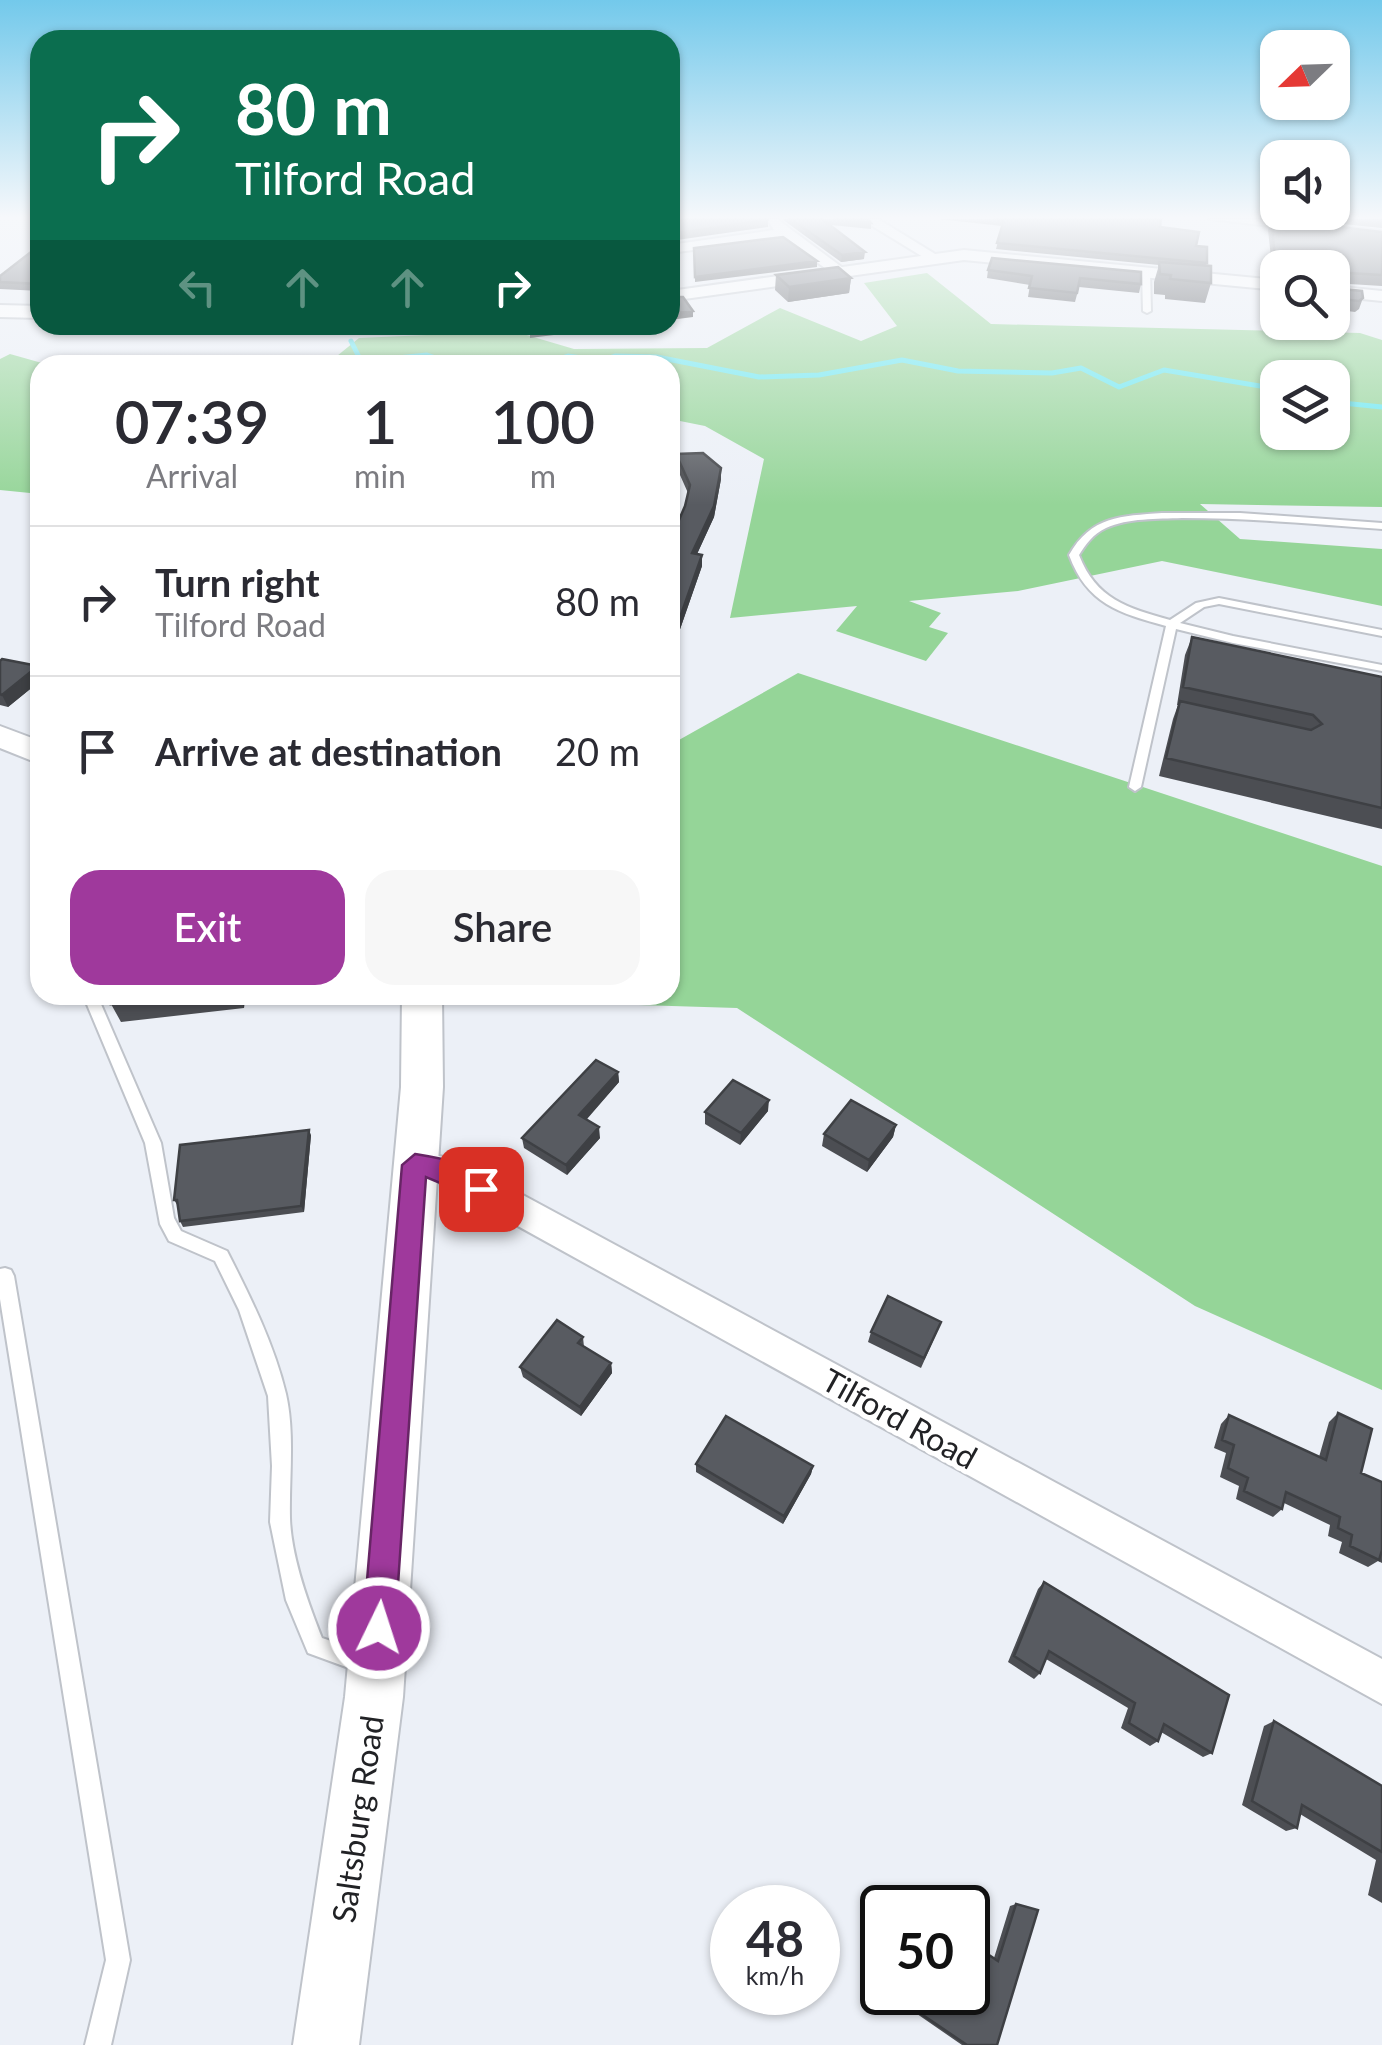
<!DOCTYPE html>
<html lang="en">
<head>
<meta charset="utf-8">
<style>
	:root { --surface:#fff; --page:#f7f7f7; --text:#2b2b33; --muted:#7c7c81; --line:#e1e1e2; --accent:#9f399c }
	body { margin:0; font-family:Lato,sans-serif; background:var(--page); color:var(--text); height:100vh; display:flex; flex-direction:column; font-size:38px; white-space:nowrap }
	* { box-sizing:border-box; margin:0 }
	p { font-size:32px; color:var(--muted) }
	.icon { flex:none; width:55px; height:55px; fill:none; stroke:currentColor; stroke-width:2; stroke-linecap:round; stroke-linejoin:round }
	.map { position:relative; flex:1; overflow:hidden }
	.panel { position:absolute; left:30px; top:355px; width:650px; height:650px; display:flex; flex-direction:column; background:var(--surface); border-radius:30px; box-shadow:0 2px 8px #0004 }
	.panel>* { flex:none }
	.top-card { position:absolute; left:30px; top:30px; width:650px; height:305px; border-radius:30px; box-shadow:0 2px 8px #0004; background:#0b6e4f; color:#fff; overflow:hidden }
	.needle { width:65px; rotate:247deg }
	.buttons { position:absolute; left:1260px; top:30px; display:grid; gap:20px }
	.buttons a { display:grid; place-items:center; width:90px; height:90px; border-radius:20px; background:var(--surface); box-shadow:0 2px 8px #0004; font-size:50px }
	.speed { position:absolute; left:710px; top:1885px; display:flex; gap:20px; font-size:50px; font-weight:700; text-align:center }
	.speed>* { display:grid; place-content:center; width:130px; height:130px; border-radius:50%; background:var(--surface); box-shadow:0 2px 8px #0004; line-height:1 }
	.speed small { font-size:25px; font-weight:400 }
	.speed .limit { border:5px solid #111; border-radius:15px; background:#fff; color:#111 }
	.pin { position:absolute; display:grid; place-items:center; width:85px; height:85px; color:#fff; margin:-42px; border-radius:20px; box-shadow:0 5px 15px #0006 }
	.me { position:absolute; width:110px; margin:-55px; rotate:4deg; stroke-linejoin:round; filter:drop-shadow(0 0 8px #0008) }
	.turn { display:flex; align-items:center; gap:35px; height:210px; padding:0 40px; font-size:45px }
	.turn .icon { width:130px; height:130px; stroke-width:2.5 }
	.turn b { display:block; font-size:70px; line-height:85px }
	.lanes { display:flex; align-items:center; height:95px; padding:0 40px; background:#0003; justify-content:center; gap:50px; direction:ltr }
	.lanes .off { opacity:.35 }
	.eta { display:flex; justify-content:space-evenly; align-items:center; height:170px; text-align:center }
	.eta b { font-size:60px; font-weight:600; line-height:70px }
	.button { display:flex; gap:20px; margin-top:auto; padding:20px 40px }
	.button a { flex:1; height:115px; border-radius:30px; background:var(--accent); color:#fff; font-size:40px; font-weight:600; line-height:115px; text-align:center }
	.button a+a { background:var(--page); color:var(--text) }
	ul { padding:0; list-style:none }
	li { display:flex; align-items:center; gap:30px; height:150px; padding:0 40px; border-top:2px solid var(--line) }
	li div { flex:1 }
	li b { display:block; font-size:38px }
	li em { font-style:normal }
	.map>svg:first-child { display:block }
	.green { fill:#95d598; fill-rule:evenodd }
	.lines { fill:none; stroke-linecap:round; stroke-linejoin:round }
	.stream { stroke:#65e8f0; stroke-width:5 }
	.service-casing { stroke:#bfc3ca; stroke-width:4 }
	.minor-casing { stroke:#bfc3ca; stroke-width:4 }
	.tertiary-casing { stroke:#bfc3ca; stroke-width:4 }
	.secondary-casing { stroke:#bfc3ca; stroke-width:4 }
	.service { fill:#fff; fill-rule:evenodd }
	.minor { fill:#fff; fill-rule:evenodd }
	.tertiary { fill:#fff; fill-rule:evenodd }
	.secondary { fill:#fff; fill-rule:evenodd }
	.wall { fill:#4c4e53 }
	.shaded-wall { fill:#3e4044 }
	.building { fill:#585b61; stroke:#3e4044; stroke-width:2.5 }
	.route { fill:#9f399c; stroke:#672565; stroke-width:2.5 }
	.labels { text-anchor:middle; dominant-baseline:central; stroke-width:10; stroke-linejoin:round; paint-order:stroke }
	.near-street-label { font-size:32px; fill:#212225; stroke:#fff }
</style>
</head>
<body>
<div class="map">
<svg width="1382" height="2045" viewBox="0 0 1382 2045">
	<rect width="100%" height="100%" fill="#ecf0f7"/>
	<path class="green" d="M 927,273 L 991,324 L 1360,333 L 1382,340 L 1382,507 L 1200,504 L 1240,539 L 1382,549 L 1382,606 L 1162,561 L 1018,591 L 909,601 L 941,613 L 929,627 L 948,633 L 926,661 L 836,631 L 857,606 L 730,618 L 764,459 L 705,426 L 670,419 L 670,365 L 326,365 L 359,338 L 513,331 L 574,349 L 707,348 L 780,308 L 861,341 L 897,326 L 864,283 ZM 1278,378 L 1332,378 L 1332,432 L 1278,432 Z
		M 10,354 L 49,365 L 40,365 L 40,494 L 0,490 L 0,359 Z
		M 798,673 L 1382,866 L 1382,1390 L 1195,1306 L 737,1008 L 507,1001 L 503,995 L 670,995 L 670,745 Z"/>
	<g class="lines">
		<path class="stream" d="M 351,341 L 359,357 L 368,361 L 427,355 L 455,365
			M 541,365 L 568,356 L 601,361 L 615,356 L 657,357 L 759,377 L 819,375 L 902,360 L 958,371 L 1052,373 L 1081,368 L 1119,387 L 1164,370 L 1278,389
			M 1332,402 L 1382,407"/>
		<defs>
			<path id="service" d="M 1146,269 L 1150,271 L 1151,311 L 1147,313 L 1143,311 L 1142,271 Z
				M 1162,513 L 1240,513 L 1382,523 L 1382,529 C 1315,524 1249,518 1182,518 C 1157,519 1128,518 1106,528 C 1093,534 1086,544 1079,555 C 1096,599 1127,608 1170,620 L 1196,603 L 1219,598 L 1382,630 L 1382,636 L 1219,604 L 1204,607 L 1180,623 L 1233,636 L 1382,665 L 1382,671 L 1233,643 L 1176,629 L 1141,787 L 1135,791 L 1129,787 L 1166,626 C 1119,613 1087,604 1069,555 C 1091,516 1121,516 1162,513 Z
				M 83,995 L 97,995 L 161,1143 L 174,1218 L 181,1231 L 227,1251 C 250,1296 274,1344 286,1394 C 295,1434 289,1478 290,1518 C 291,1556 308,1603 322,1638 L 376,1656 L 379,1664 L 376,1672 L 368,1675 L 308,1653 L 286,1600 L 270,1522 L 272,1466 L 268,1396 L 239,1310 L 215,1261 L 169,1241 L 160,1224 L 145,1143 Z
				M 5,1268 L 11,1270 L 14,1276 L 130,1960 L 111,2045 L 85,2045 L 106,1960 L 0,1299 L 0,1269 Z"/>
			<path id="minor" d="M 767,219 L 777,219 L 843,268 L 843,274 L 833,274 L 784,238 L 670,253 L 670,245 L 774,230 Z
				M 861,219 L 878,219 L 940,257 L 928,260 Z
				M 1209,219 L 1258,219 L 1382,231 L 1382,239 Z
				M 415,1151 L 458,1160 L 1382,1659 L 1382,1704 L 440,1183 L 403,1175 L 399,1165 L 403,1155 Z"/>
			<path id="tertiary" d="M 964,250 L 1278,280 L 1278,290 L 964,260 L 670,301 L 670,291 Z
				M 1332,286 L 1382,291 L 1382,301 L 1332,296 Z
				M 0,305 L 40,306 L 40,318 L 0,317 Z
				M 295,325 L 463,325 L 454,331 L 304,331 Z"/>
			<path id="secondary" d="M 0,726 L 40,741 L 40,764 L 0,748 Z
				M 402,995 L 442,995 L 443,1087 L 403,1697 L 359,2045 L 293,2045 L 345,1697 L 401,1087 Z"/>
		</defs>
		<use href="#service" class="service-casing"/>
		<use href="#minor" class="minor-casing"/>
		<use href="#tertiary" class="tertiary-casing"/>
		<use href="#secondary" class="secondary-casing"/>
		<use href="#service" class="service"/>
		<use href="#minor" class="minor"/>
		<use href="#tertiary" class="tertiary"/>
		<use href="#secondary" class="secondary"/>
	</g>
	<path class="wall" d="M 782,219 L 868,219 L 871,223 L 871,229 L 831,225 L 864,259 L 841,262 Z
		M 938,219 L 1161,219 L 1160,227 L 1196,246 L 1207,263 L 1206,266 L 1211,283 L 1205,303 L 1165,299 L 1165,295 L 1154,294 L 1154,282 L 1159,265 L 996,249 L 1002,226 Z
		M 1271,219 L 1382,232 L 1382,286 L 1333,283 L 1333,288 L 1363,298 L 1359,309 L 1355,312 L 1332,309 L 1332,268 L 1278,268 L 1278,278 L 1273,276 L 1268,230 Z
		M 1293,219 L 1382,219 L 1382,228 Z
		M 40,245 L 40,291 L 0,289 L 0,276 Z
		M 988,270 L 1141,284 L 1139,293 L 1079,287 L 1075,302 L 1028,297 L 1030,285 L 987,278 Z
		M 776,275 L 851,278 L 849,293 L 788,302 L 775,290 Z
		M 676,454 L 721,468 L 721,479 L 714,517 L 697,554 L 702,566 L 670,658 L 685,506 L 688,493 L 676,466 Z
		M 1192,637 L 1382,677 L 1382,829 L 1159,776 L 1173,719 L 1178,705 L 1177,705 L 1185,655 Z
		M 0,661 L 38,666 L 40,670 L 40,681 L 8,707 L 0,705 Z
		M 112,995 L 245,995 L 244,1008 L 121,1022 L 111,1004 Z
		M 618,1072 L 619,1082 L 586,1119 L 600,1138 L 567,1175 L 524,1148 L 522,1138 Z
		M 768,1111 L 740,1145 L 705,1124 L 705,1112 Z
		M 896,1125 L 893,1137 L 867,1172 L 822,1146 L 824,1134 Z
		M 311,1135 L 304,1212 L 183,1227 L 180,1221 L 178,1206 L 174,1200 Z
		M 871,1332 L 937,1332 L 921,1368 L 868,1342 Z
		M 583,1337 L 584,1347 L 611,1363 L 612,1373 L 581,1416 L 523,1377 L 520,1367 Z
		M 1338,1413 L 1361,1473 L 1382,1482 L 1382,1563 L 1378,1561 L 1368,1567 L 1339,1553 L 1342,1542 L 1328,1536 L 1330,1525 L 1284,1503 L 1282,1509 L 1273,1517 L 1236,1499 L 1239,1486 L 1220,1477 L 1226,1453 L 1214,1448 L 1221,1424 L 1229,1415 L 1319,1457 L 1329,1422 Z
		M 696,1464 L 813,1466 L 811,1474 L 783,1524 L 696,1472 Z
		M 1044,1582 L 1212,1753 L 1203,1757 L 1161,1732 L 1158,1741 L 1150,1746 L 1121,1728 L 1128,1708 L 1046,1659 L 1040,1673 L 1034,1679 L 1008,1662 L 1038,1589 Z
		M 1274,1721 L 1382,1786 L 1382,1903 L 1368,1895 L 1376,1860 L 1300,1814 L 1297,1828 L 1286,1831 L 1242,1805 L 1264,1726 Z
		M 1016,1904 L 997,2045 L 962,2045 L 907,2007 L 912,1992 L 968,1992 L 994,1958 L 1010,1906 Z"/>
	<path class="shaded-wall" d="M 768,220 L 768,227 L 670,241 L 670,234 Z
		M 865,252 L 864,259 L 841,262 L 842,255 Z
		M 817,261 L 817,267 L 695,282 L 695,277 Z
		M 851,278 L 849,293 L 788,302 L 789,287 Z
		M 693,311 L 693,317 L 670,320 L 670,314 Z
		M 583,325 L 633,325 L 530,338 L 530,332 Z
		M 721,468 L 721,479 L 714,517 L 692,565 L 692,553 Z
		M 702,555 L 702,566 L 670,658 L 670,646 Z
		M 38,666 L 40,670 L 40,681 L 8,707 L 2,695 Z
		M 239,995 L 245,995 L 244,1008 Z
		M 618,1072 L 619,1082 L 581,1126 L 579,1115 Z
		M 769,1100 L 768,1111 L 740,1145 L 741,1133 Z
		M 896,1125 L 893,1137 L 867,1172 L 869,1160 Z
		M 599,1127 L 600,1138 L 567,1175 L 566,1165 Z
		M 309,1130 L 311,1135 L 304,1212 L 301,1206 Z
		M 611,1363 L 612,1373 L 581,1416 L 580,1407 Z
		M 813,1466 L 811,1474 L 783,1524 L 784,1516 Z"/>
	<path class="building" d="M 670,219 L 768,219 L 768,220 L 670,234 Z
		M 791,219 L 822,219 L 865,252 L 842,255 Z
		M 833,219 L 868,219 L 871,223 Z
		M 994,219 L 1161,219 L 1160,227 L 1199,232 L 1196,246 L 1207,247 L 1207,263 L 997,243 L 1004,220 Z
		M 1271,219 L 1382,232 L 1382,275 L 1333,272 L 1333,288 L 1362,291 L 1363,298 L 1359,301 L 1332,298 L 1332,268 L 1282,268 L 1276,265 Z
		M 783,237 L 817,261 L 695,277 L 694,248 Z
		M 40,245 L 40,284 L 0,282 L 0,276 Z
		M 992,258 L 1141,272 L 1141,284 L 1080,278 L 1077,293 L 1029,288 L 1032,276 L 988,270 Z
		M 1159,262 L 1211,266 L 1211,283 L 1170,279 L 1171,275 L 1160,274 Z
		M 838,267 L 851,278 L 789,287 L 776,275 Z
		M 670,297 L 683,297 L 693,311 L 670,314 Z
		M 525,325 L 583,325 L 530,332 Z
		M 703,453 L 721,468 L 714,506 L 692,553 L 702,555 L 670,646 L 670,541 L 685,506 L 690,485 L 676,454 Z
		M 1192,637 L 1382,677 L 1382,808 L 1166,758 L 1180,701 L 1311,730 L 1322,724 L 1313,715 L 1183,687 Z
		M 2,659 L 38,666 L 2,695 L 0,694 L 0,661 Z
		M 112,995 L 191,995 L 111,1004 Z
		M 596,1060 L 618,1072 L 579,1115 L 599,1127 L 566,1165 L 522,1138 Z
		M 733,1080 L 769,1100 L 741,1133 L 705,1112 Z
		M 851,1100 L 896,1125 L 869,1160 L 824,1134 Z
		M 309,1130 L 301,1206 L 180,1221 L 177,1200 L 174,1200 L 180,1145 Z
		M 888,1296 L 941,1322 L 924,1358 L 871,1332 Z
		M 557,1320 L 583,1337 L 578,1343 L 611,1363 L 580,1407 L 520,1367 Z
		M 1338,1413 L 1372,1429 L 1361,1473 L 1382,1482 L 1382,1550 L 1379,1560 L 1350,1546 L 1352,1535 L 1338,1528 L 1340,1517 L 1286,1492 L 1282,1509 L 1244,1491 L 1248,1478 L 1228,1468 L 1234,1445 L 1222,1440 L 1229,1415 L 1326,1460 Z
		M 726,1416 L 813,1466 L 784,1516 L 696,1464 Z
		M 1044,1582 L 1229,1695 L 1212,1753 L 1164,1724 L 1158,1741 L 1129,1723 L 1135,1703 L 1049,1651 L 1040,1673 L 1014,1656 Z
		M 1274,1721 L 1382,1786 L 1382,1852 L 1302,1805 L 1297,1828 L 1252,1801 Z
		M 1016,1904 L 1038,1910 L 997,2045 L 967,2045 L 911,2007 L 916,1992 L 968,1992 L 968,1941 L 998,1961 Z"/>
	<linearGradient id="sky" x2="0" y2="1"><stop stop-color="#73c9eb"/><stop offset="0.43" stop-color="#f6f8fb"/><stop offset="1" stop-color="#f6f8fb" stop-opacity="0"/></linearGradient>
	<rect width="1382" height="505" fill="url(#sky)"/>
	<path class="route" d="M 415,1154 C 440,1158 481,1164 494,1189 L 481,1200 L 426,1177 L 395,1628 L 391,1640 L 379,1644 L 368,1640 L 363,1628 L 402,1165 Z"/>
	<g class="labels">
		<g class="near-street-label">
			<text transform="translate(900 1418) rotate(29)">Tilford Road</text>
			<text transform="translate(357 1819) rotate(-82)">Saltsburg Road</text>
		</g>
	</g>
</svg>
<div class="buttons">
<a><svg class="needle" viewBox="-14 -14 28 28"><path d="M0-13l5 13h-10z" fill="#e53935"/><path d="M0 13l5-13h-10z" fill="#7c7c81"/></svg></a>
<a><svg class="icon" aria-label="sound" viewBox="0 0 24 24"><path d="M4 9h4l5-4v14l-5-4H4zM17 9q2 3 0 6"/></svg></a>
<a><svg class="icon" aria-label="search" viewBox="0 0 24 24"><circle cx="10" cy="10" r="6"/><path d="M15 15l6 6"/></svg></a>
<a><svg class="icon" aria-label="layers" viewBox="0 0 24 24"><path d="M12 4l9 5-9 5-9-5zM3 14l9 5 9-5"/></svg></a>
</div>
<div class="speed"><div>48<small>km/h</small></div><div class="limit">50</div></div>
<div class="pin" style="left:481px;top:1189px;background:#d93025"><svg class="icon" aria-label="arrive" viewBox="0 0 24 24"><path d="M6 21V4h12l-3 4 3 4H6"/></svg></div>
<svg class="me" style="left:379px;top:1628px" viewBox="-20 -20 40 40"><circle r="17" fill="#9f399c" stroke="#fff" stroke-width="3"/><path d="M0-11L8 9 0 5-8 9z" fill="#fff"/></svg>
<div class="top-card">
<div class="turn"><svg class="icon" aria-label="right" viewBox="0 0 24 24"><path d="M7 20v-9h11M14 6l5 5-5 5"/></svg><div><b>80 m</b>Tilford Road</div></div>
<div class="lanes"><svg class="icon off" aria-label="left" viewBox="0 0 24 24"><path d="M17 20v-9H6M10 6l-5 5 5 5"/></svg><svg class="icon off" aria-label="ahead" viewBox="0 0 24 24"><path d="M12 20V5M6 11l6-6 6 6"/></svg><svg class="icon off" aria-label="ahead" viewBox="0 0 24 24"><path d="M12 20V5M6 11l6-6 6 6"/></svg><svg class="icon" aria-label="right" viewBox="0 0 24 24"><path d="M7 20v-9h11M14 6l5 5-5 5"/></svg></div>
</div>
<section class="panel">
<div class="eta">
<div><b>07:39</b><p>Arrival</p></div>
<div><b>1</b><p>min</p></div>
<div><b>100</b><p>m</p></div>
</div>
<ul>
<li><svg class="icon" aria-label="right" viewBox="0 0 24 24"><path d="M7 20v-9h11M14 6l5 5-5 5"/></svg><div><b>Turn right</b><p>Tilford Road</p></div><em>80 m</em></li>
<li><svg class="icon" aria-label="arrive" viewBox="0 0 24 24"><path d="M6 21V4h12l-3 4 3 4H6"/></svg><div><b>Arrive at destination</b></div><em>20 m</em></li>
</ul>
<div class="button"><a>Exit</a><a>Share</a></div>
</section>
</div>
</body>
</html>
